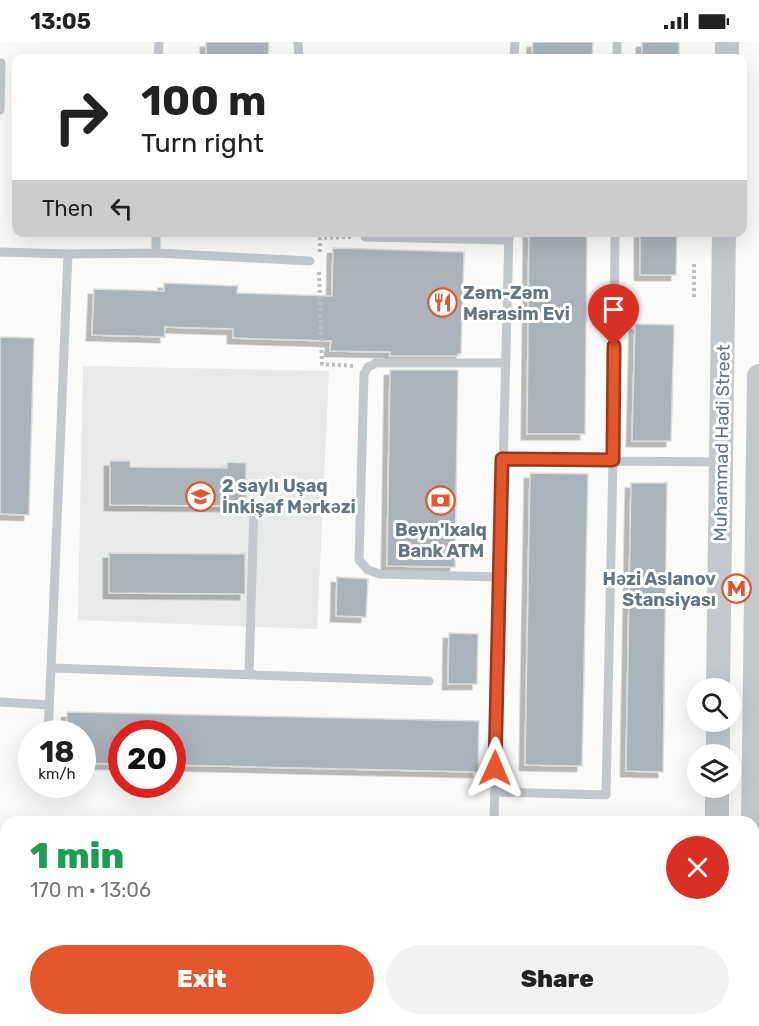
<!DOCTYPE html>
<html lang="en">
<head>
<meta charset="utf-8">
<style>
	:root { --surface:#fff; --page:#f2f2f2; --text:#222; --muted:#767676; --accent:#e4572e }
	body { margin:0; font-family:Rubik,sans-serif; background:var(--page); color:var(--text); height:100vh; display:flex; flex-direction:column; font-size:22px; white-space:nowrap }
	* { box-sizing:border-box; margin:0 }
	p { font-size:20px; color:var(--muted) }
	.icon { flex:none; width:33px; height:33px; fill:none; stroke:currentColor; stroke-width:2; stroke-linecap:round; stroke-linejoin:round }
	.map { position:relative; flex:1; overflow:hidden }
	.details { position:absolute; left:0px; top:774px; width:759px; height:210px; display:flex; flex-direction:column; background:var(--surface); border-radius:18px 18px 0 0; box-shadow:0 6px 24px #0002 }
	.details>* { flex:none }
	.hud { position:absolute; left:12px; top:12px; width:735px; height:183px; border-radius:12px; box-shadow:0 6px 24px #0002; background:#fff; color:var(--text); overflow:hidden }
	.controls { position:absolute; left:687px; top:636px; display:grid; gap:12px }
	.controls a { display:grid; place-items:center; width:54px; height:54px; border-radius:50%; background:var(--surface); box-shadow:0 6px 24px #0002; font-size:30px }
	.speed { position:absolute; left:18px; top:678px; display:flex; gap:12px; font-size:30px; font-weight:700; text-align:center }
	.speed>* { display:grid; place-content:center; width:78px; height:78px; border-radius:50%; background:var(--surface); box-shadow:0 6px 24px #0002; line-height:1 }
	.speed small { font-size:15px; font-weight:400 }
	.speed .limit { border:9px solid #d22; background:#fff; color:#111 }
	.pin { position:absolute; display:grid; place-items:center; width:51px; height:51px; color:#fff; margin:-62px -26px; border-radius:50% 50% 50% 0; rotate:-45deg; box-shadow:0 0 6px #0007 }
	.pin .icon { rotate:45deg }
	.me { position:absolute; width:66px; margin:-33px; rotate:1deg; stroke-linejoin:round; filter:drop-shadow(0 0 4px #0008) }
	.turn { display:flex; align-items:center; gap:21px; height:126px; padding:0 30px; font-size:27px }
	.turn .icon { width:78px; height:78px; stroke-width:2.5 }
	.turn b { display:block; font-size:42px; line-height:51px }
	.then { display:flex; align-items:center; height:57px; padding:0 30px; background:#0003; gap:12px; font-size:22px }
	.round { display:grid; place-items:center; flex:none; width:63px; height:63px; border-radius:32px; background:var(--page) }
	.head { display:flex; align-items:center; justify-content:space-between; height:102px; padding:0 30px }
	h1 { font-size:36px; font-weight:800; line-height:45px; color:#1e9e55 }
	.cta { display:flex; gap:12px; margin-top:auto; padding:12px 30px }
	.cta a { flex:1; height:69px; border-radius:36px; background:var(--accent); color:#fff; font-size:24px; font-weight:800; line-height:69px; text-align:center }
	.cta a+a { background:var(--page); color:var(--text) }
	.status { display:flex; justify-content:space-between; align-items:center; height:42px; padding:0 30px; background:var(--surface); direction:ltr }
	.status svg { height:16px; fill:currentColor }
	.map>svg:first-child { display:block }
	.built { fill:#e8e9e9 }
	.building { fill:#aab3b9; stroke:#dcdcda; stroke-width:1.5; filter:url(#shadow) }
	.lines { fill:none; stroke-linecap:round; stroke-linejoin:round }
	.path { stroke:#bbbfc2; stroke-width:4; stroke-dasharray:3 3; stroke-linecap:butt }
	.service { stroke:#c3c8cc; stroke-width:9 }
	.tertiary { stroke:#c3c8cc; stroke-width:24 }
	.route-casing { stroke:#94391e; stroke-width:15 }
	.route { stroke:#e4572e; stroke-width:10 }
	.labels { text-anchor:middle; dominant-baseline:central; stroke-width:6; stroke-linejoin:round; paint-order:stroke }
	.poi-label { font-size:18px; font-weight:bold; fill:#657683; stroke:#fff; text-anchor:start }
	.street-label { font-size:18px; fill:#657683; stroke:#fff }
</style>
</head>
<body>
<div class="status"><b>13:05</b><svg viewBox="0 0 49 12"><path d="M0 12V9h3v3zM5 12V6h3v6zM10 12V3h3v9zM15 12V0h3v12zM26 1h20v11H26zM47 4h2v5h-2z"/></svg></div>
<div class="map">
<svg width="759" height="984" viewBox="0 0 759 984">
	<defs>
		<filter id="shadow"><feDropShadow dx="-5.5" dy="5.5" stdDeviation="0" flood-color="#0004"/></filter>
	</defs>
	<rect width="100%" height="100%" fill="#fafaf8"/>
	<path class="built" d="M 83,324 L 329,329 L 317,587 L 78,578 Z"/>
	<path class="building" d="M 206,0 L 269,0 L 268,16 L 206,16 Z
		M 533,0 L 593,0 L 592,16 L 532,16 Z
		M 642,0 L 679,0 L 679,16 L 642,16 Z
		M 529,190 L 587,190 L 585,392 L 527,392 Z
		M 640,190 L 677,190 L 676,233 L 640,233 Z
		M 333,206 L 464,210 L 461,312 L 458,312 L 458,314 L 390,314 L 390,310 L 330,309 L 331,299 L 233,296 L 233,287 L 165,285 L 165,295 L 92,293 L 94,247 L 164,249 L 164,241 L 238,244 L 237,251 L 332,254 Z
		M 635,282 L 674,283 L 671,399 L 632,399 Z
		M 0,295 L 34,296 L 29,473 L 0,472 Z
		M 390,328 L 458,328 L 455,525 L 387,524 Z
		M 110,419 L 130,419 L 130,425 L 227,426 L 227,420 L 246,421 L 246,464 L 110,463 Z
		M 530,431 L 588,432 L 582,724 L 525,723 Z
		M 631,441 L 667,441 L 663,730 L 626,729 Z
		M 109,511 L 245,512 L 245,552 L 109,551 Z
		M 337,535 L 368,537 L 366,575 L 336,574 Z
		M 449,591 L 478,592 L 477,642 L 448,642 Z
		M 67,670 L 479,679 L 478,730 L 172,723 L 172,692 L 122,692 L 122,722 L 82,721 L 82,692 L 67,692 Z"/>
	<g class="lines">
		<path class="path" d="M 320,210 L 320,196 L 352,195
			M 694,222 L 694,256
			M 319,230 L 322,322 L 354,324"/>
		<path class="service" d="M 298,0 L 299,16
			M 158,16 L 159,0
			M 514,16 L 515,0
			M 617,16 L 617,0
			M 0,68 L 1,21
			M 365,195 L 508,198
			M 0,210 L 68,212 L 156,211 L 310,219
			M 156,211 L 156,190
			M 68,212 L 51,626 L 429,639
			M 502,418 L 719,420
			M 500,535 L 380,532 L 368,528 L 359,518 L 364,332 L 368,325 L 376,321 L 505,321
			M 249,633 L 254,466
			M 0,660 L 49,663
			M 48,692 L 51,626
			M 495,750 L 606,753 L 613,418 L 615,190
			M 494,780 L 509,190
			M 126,984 L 127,978
			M 287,984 L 287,978
			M 438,984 L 438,978
			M 466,984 L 466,978
			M 634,984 L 634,978"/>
		<path class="tertiary" d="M 727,16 L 727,0
			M 718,646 L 724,190
			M 718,712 L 718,680
			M 717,780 L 717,746
			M 753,780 L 759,334
			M 715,984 L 715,978
			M 749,984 L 749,978"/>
	</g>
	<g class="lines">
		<defs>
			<path id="route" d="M 495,726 L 502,417 L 613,418 L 614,304"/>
		</defs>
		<use href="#route" class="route-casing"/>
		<use href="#route" class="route"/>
	</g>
	<defs>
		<symbol id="restaurant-ring" viewBox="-11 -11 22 22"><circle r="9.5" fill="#fff" stroke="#e4572e" stroke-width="1.5"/><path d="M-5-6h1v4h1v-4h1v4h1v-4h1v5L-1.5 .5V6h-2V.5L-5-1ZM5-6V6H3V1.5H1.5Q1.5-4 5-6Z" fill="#e4572e"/></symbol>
		<symbol id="school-ring" viewBox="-11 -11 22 22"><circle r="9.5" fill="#fff" stroke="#e4572e" stroke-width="1.5"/><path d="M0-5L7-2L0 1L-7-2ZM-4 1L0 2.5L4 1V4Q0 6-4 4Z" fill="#e4572e"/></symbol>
		<symbol id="bank-ring" viewBox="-11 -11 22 22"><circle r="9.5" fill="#fff" stroke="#e4572e" stroke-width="1.5"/><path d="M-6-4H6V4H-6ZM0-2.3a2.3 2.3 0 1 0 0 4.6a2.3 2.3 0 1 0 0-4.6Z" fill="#e4572e"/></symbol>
		<symbol id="metro-ring" viewBox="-11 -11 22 22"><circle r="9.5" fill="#fff" stroke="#e4572e" stroke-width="1.5"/><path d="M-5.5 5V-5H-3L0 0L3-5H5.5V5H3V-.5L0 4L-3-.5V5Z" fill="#e4572e"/></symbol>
	</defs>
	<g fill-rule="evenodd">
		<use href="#restaurant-ring" x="426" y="244" width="33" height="33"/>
		<use href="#school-ring" x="184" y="438" width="33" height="33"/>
		<use href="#bank-ring" x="424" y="442" width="33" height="33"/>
		<use href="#metro-ring" x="720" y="530" width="33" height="33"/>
	</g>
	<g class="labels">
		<g class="poi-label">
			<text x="463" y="251">Zәm-Zәm<tspan x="463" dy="21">Mәrasim Evi</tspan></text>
			<text x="222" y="444">2 saylı Uşaq<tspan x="222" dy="21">İnkişaf Mərkəzi</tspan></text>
			<text x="441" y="488" text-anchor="middle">Beyn'lxalq<tspan x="441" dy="21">Bank ATM</tspan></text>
			<text x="716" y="537" text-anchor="end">Həzi Aslanov<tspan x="716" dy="21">Stansiyası</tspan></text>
		</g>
		<g class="street-label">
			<text transform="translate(722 401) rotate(-89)">Muhammad Hadi Street</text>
		</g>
	</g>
</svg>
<div class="controls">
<a><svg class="icon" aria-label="search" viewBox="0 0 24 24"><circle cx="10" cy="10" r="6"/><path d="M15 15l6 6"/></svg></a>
<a><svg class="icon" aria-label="layers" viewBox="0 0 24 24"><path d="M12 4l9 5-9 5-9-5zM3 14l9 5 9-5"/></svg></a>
</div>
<div class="speed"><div>18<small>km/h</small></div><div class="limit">20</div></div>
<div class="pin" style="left:614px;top:304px;background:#d93025"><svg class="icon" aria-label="arrive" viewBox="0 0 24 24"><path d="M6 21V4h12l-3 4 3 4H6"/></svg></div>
<svg class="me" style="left:495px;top:726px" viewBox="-20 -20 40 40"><path d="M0-17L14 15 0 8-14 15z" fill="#e4572e" stroke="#fff" stroke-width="4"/></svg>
<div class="hud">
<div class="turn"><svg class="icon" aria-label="right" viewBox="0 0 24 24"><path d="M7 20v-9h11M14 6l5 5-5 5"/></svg><div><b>100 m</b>Turn right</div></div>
<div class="then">Then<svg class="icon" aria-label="left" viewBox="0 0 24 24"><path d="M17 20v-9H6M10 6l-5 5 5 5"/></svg></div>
</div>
<section class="details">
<div class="head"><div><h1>1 min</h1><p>170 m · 13:06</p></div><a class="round" style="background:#d93025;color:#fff"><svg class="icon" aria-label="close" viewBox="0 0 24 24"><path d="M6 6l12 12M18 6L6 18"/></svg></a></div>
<div class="cta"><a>Exit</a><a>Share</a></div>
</section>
</div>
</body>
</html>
